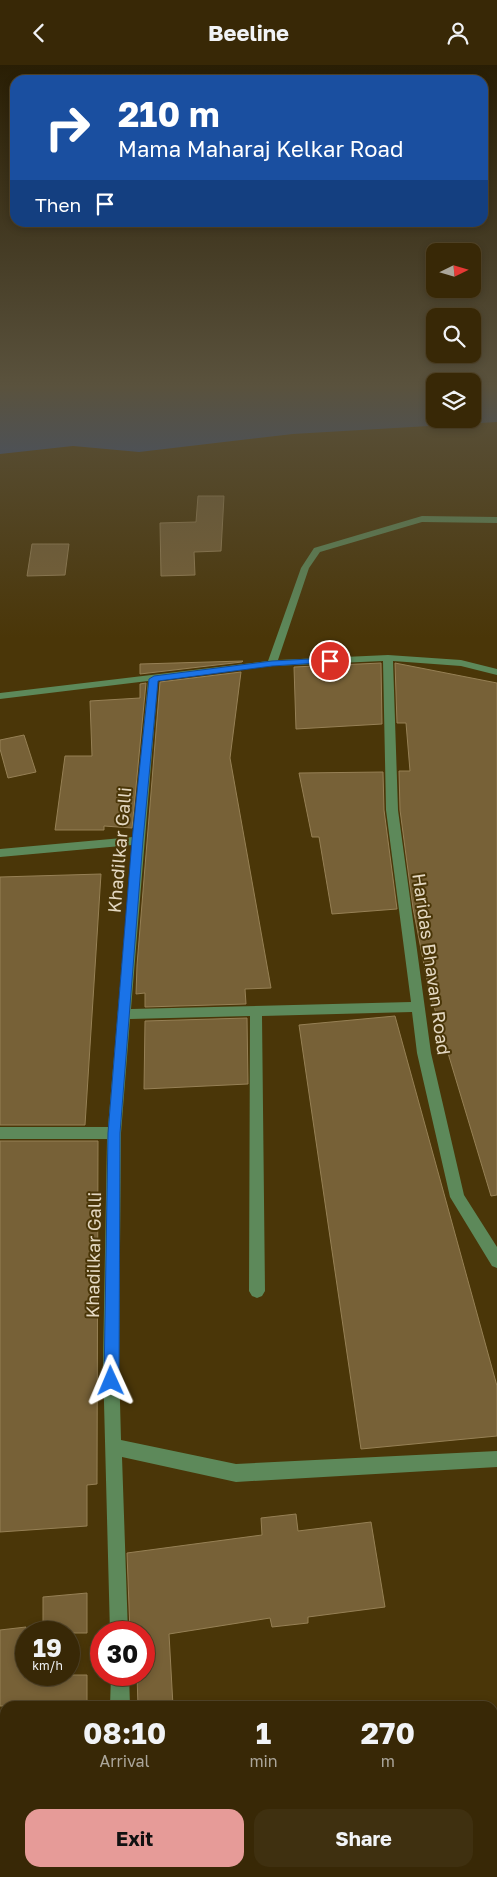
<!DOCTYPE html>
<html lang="en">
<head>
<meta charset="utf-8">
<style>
	:root { --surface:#382806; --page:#3f3010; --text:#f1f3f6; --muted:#aba69b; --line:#524428; --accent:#e69b98 }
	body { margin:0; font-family:"Golos Text",sans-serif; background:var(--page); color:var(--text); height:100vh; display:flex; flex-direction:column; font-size:19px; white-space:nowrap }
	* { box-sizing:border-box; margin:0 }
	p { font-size:16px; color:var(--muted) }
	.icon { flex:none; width:28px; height:28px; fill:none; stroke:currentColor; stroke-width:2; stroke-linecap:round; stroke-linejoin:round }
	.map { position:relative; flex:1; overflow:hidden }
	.sheet { position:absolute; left:0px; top:1636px; width:498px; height:176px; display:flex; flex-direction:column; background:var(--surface); border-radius:15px 15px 0 0; box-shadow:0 2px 8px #0003,0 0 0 1px var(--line) }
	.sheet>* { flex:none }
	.banner { position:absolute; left:10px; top:10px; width:478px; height:152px; border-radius:15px; box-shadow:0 2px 8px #0003,0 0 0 1px var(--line); background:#1a4fa0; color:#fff; overflow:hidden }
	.needle { width:32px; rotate:85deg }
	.tools { position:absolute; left:426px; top:178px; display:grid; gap:10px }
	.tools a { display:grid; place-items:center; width:55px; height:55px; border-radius:10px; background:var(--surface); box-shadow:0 2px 8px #0003,0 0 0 1px var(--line); font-size:25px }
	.speed { position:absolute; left:15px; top:1556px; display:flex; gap:10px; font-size:25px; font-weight:700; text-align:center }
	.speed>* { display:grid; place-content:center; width:65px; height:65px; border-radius:50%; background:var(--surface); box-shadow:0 2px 8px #0003,0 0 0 1px var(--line); line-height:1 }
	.speed small { font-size:12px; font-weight:400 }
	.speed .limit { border:8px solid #d22; background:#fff; color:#111 }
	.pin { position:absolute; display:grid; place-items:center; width:42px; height:42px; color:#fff; margin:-21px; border:2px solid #fff; border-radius:50%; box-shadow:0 1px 5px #0007 }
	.me { position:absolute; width:55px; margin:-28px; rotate:359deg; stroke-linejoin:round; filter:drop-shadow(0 0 4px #0008) }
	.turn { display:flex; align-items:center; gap:18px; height:105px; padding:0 25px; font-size:22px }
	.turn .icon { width:65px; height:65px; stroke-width:2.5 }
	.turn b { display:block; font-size:35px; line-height:42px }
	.then { display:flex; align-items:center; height:48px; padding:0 25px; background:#0003; gap:10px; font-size:19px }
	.eta { display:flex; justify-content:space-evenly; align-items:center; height:85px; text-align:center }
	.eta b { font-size:30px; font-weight:700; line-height:35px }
	.cta { display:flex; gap:10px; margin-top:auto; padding:10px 25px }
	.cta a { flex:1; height:58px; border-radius:15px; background:var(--accent); color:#111; font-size:20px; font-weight:700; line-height:58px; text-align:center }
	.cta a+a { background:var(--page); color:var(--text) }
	header { display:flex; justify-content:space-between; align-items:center; height:65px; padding:0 25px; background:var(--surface); font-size:22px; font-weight:700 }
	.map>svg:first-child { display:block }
	.water { fill:#2b4f9a }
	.building { fill:#776137; stroke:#968055 }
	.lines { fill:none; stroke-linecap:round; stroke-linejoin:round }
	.minor { fill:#5d895a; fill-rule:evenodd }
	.route { fill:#1a73e8; stroke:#114b97 }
	.labels { text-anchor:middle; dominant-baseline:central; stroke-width:4; stroke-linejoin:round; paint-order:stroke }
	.street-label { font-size:18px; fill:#e4d8c2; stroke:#4a3608 }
</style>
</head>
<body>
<header><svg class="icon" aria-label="back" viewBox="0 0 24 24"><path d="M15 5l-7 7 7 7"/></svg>Beeline<svg class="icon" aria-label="person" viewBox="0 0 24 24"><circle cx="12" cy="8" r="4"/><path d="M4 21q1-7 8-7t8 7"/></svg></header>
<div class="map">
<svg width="497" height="1812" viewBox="0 0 497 1812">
	<rect width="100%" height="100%" fill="#4a3608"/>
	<path class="water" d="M 0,319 L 435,319 L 435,354 L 472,354 L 473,319 L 497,319 L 497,357 L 293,369 L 139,387 L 73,381 L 0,389 Z"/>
	<path class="building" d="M 198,431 L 224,431 L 221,486 L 194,487 L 195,510 L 161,511 L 160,458 L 196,457 Z
		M 32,479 L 69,479 L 65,510 L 27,511 Z
		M 243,596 L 242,597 L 140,609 L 140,599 Z
		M 381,598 L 382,659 L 296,664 L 294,602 Z
		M 395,598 L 497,618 L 497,1130 L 491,1131 L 429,925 L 413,843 L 400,745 L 399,706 L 410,706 L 406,658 L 397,658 Z
		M 241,607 L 230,693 L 271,923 L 245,924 L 246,939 L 145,942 L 145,928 L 136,929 L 137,900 L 160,617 Z
		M 146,618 L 132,763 L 104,761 L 104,765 L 55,765 L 65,691 L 92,691 L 90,636 L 140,633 L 140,619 Z
		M 24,670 L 36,707 L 8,713 L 0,684 L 0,675 Z
		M 383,707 L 384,745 L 397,844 L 332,849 L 319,772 L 312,772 L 299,708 Z
		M 101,809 L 85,1060 L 0,1060 L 0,812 Z
		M 395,951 L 497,1321 L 497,1371 L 361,1384 L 299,960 Z
		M 247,953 L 248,1019 L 144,1024 L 145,956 Z
		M 0,1076 L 98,1076 L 97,1419 L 87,1420 L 87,1461 L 0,1467 Z
		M 296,1449 L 298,1466 L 371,1457 L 385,1542 L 308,1552 L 308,1558 L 272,1562 L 270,1553 L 169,1569 L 173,1641 L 138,1641 L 137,1610 L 144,1610 L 144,1568 L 130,1568 L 127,1488 L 262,1470 L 261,1453 Z
		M 87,1528 L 87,1568 L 43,1568 L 43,1532 Z
		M 26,1562 L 26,1610 L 87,1610 L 87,1641 L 0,1641 L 0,1565 Z"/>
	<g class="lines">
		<path class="minor" d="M 422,451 L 497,452 L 497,458 L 422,457 L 320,487 L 309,503 L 278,595 L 388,590 L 461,595 L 497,604 L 497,610 L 461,601 L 393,596 L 398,745 L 431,988 L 464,1130 L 497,1182 L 497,1203 L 492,1201 L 450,1132 L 417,988 L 412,947 L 262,951 L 265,1226 L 262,1231 L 257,1233 L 252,1231 L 249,1226 L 250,951 L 130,954 L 121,1068 L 119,1299 L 121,1375 L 236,1399 L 497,1386 L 497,1402 L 236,1417 L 122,1392 L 128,1568 L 110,1568 L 103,1299 L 107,1074 L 0,1074 L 0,1062 L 108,1062 L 132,780 L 0,792 L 0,784 L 133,772 L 148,616 L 0,634 L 0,628 L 268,596 L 301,503 L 314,483 ZM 383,596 L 386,745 L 411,937 L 131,944 L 158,615 L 272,601 Z
			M 111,1610 L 129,1610 L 130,1641 L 110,1641 Z
			M 109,1808 L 129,1808 L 128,1812 L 108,1812 Z"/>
	</g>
	<linearGradient id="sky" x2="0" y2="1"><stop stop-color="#291e04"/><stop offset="0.56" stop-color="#5a523d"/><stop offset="1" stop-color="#5a523d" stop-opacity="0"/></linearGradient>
	<rect width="497" height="573" fill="url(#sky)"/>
	<path class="route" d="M 330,593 L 333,594 L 333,597 L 272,601 L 158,616 L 143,775 L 120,1068 L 119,1316 L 116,1321 L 111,1323 L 106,1321 L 104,1316 L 108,1068 L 132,775 L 149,614 L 154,611 L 272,596 Z"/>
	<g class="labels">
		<g class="street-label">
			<text transform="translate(119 785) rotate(-85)">Khadilkar Galli</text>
			<text transform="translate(432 899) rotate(82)">Haridas Bhavan Road</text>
			<text transform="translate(93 1190) rotate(-89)">Khadilkar Galli</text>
		</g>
	</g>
</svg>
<div class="tools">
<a><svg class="needle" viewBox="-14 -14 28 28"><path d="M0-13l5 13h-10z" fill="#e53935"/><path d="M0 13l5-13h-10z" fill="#aba69b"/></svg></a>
<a><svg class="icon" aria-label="search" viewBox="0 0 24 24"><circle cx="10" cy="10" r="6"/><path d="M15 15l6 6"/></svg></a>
<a><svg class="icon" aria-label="layers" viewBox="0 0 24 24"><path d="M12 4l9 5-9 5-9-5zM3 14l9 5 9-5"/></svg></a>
</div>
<div class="speed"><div>19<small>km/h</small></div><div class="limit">30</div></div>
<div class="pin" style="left:330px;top:596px;background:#d93025"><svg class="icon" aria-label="arrive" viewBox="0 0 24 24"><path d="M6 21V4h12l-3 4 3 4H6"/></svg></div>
<svg class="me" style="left:111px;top:1316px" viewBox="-20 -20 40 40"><path d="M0-17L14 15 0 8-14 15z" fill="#1a73e8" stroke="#fff" stroke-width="4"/></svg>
<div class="banner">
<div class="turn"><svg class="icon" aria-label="right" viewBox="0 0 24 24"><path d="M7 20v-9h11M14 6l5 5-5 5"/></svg><div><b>210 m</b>Mama Maharaj Kelkar Road</div></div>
<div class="then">Then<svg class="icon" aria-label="arrive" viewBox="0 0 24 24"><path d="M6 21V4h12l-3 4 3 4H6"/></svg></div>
</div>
<section class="sheet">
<div class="eta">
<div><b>08:10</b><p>Arrival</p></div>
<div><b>1</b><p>min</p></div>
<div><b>270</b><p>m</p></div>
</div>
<div class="cta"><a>Exit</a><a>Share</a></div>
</section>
</div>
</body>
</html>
